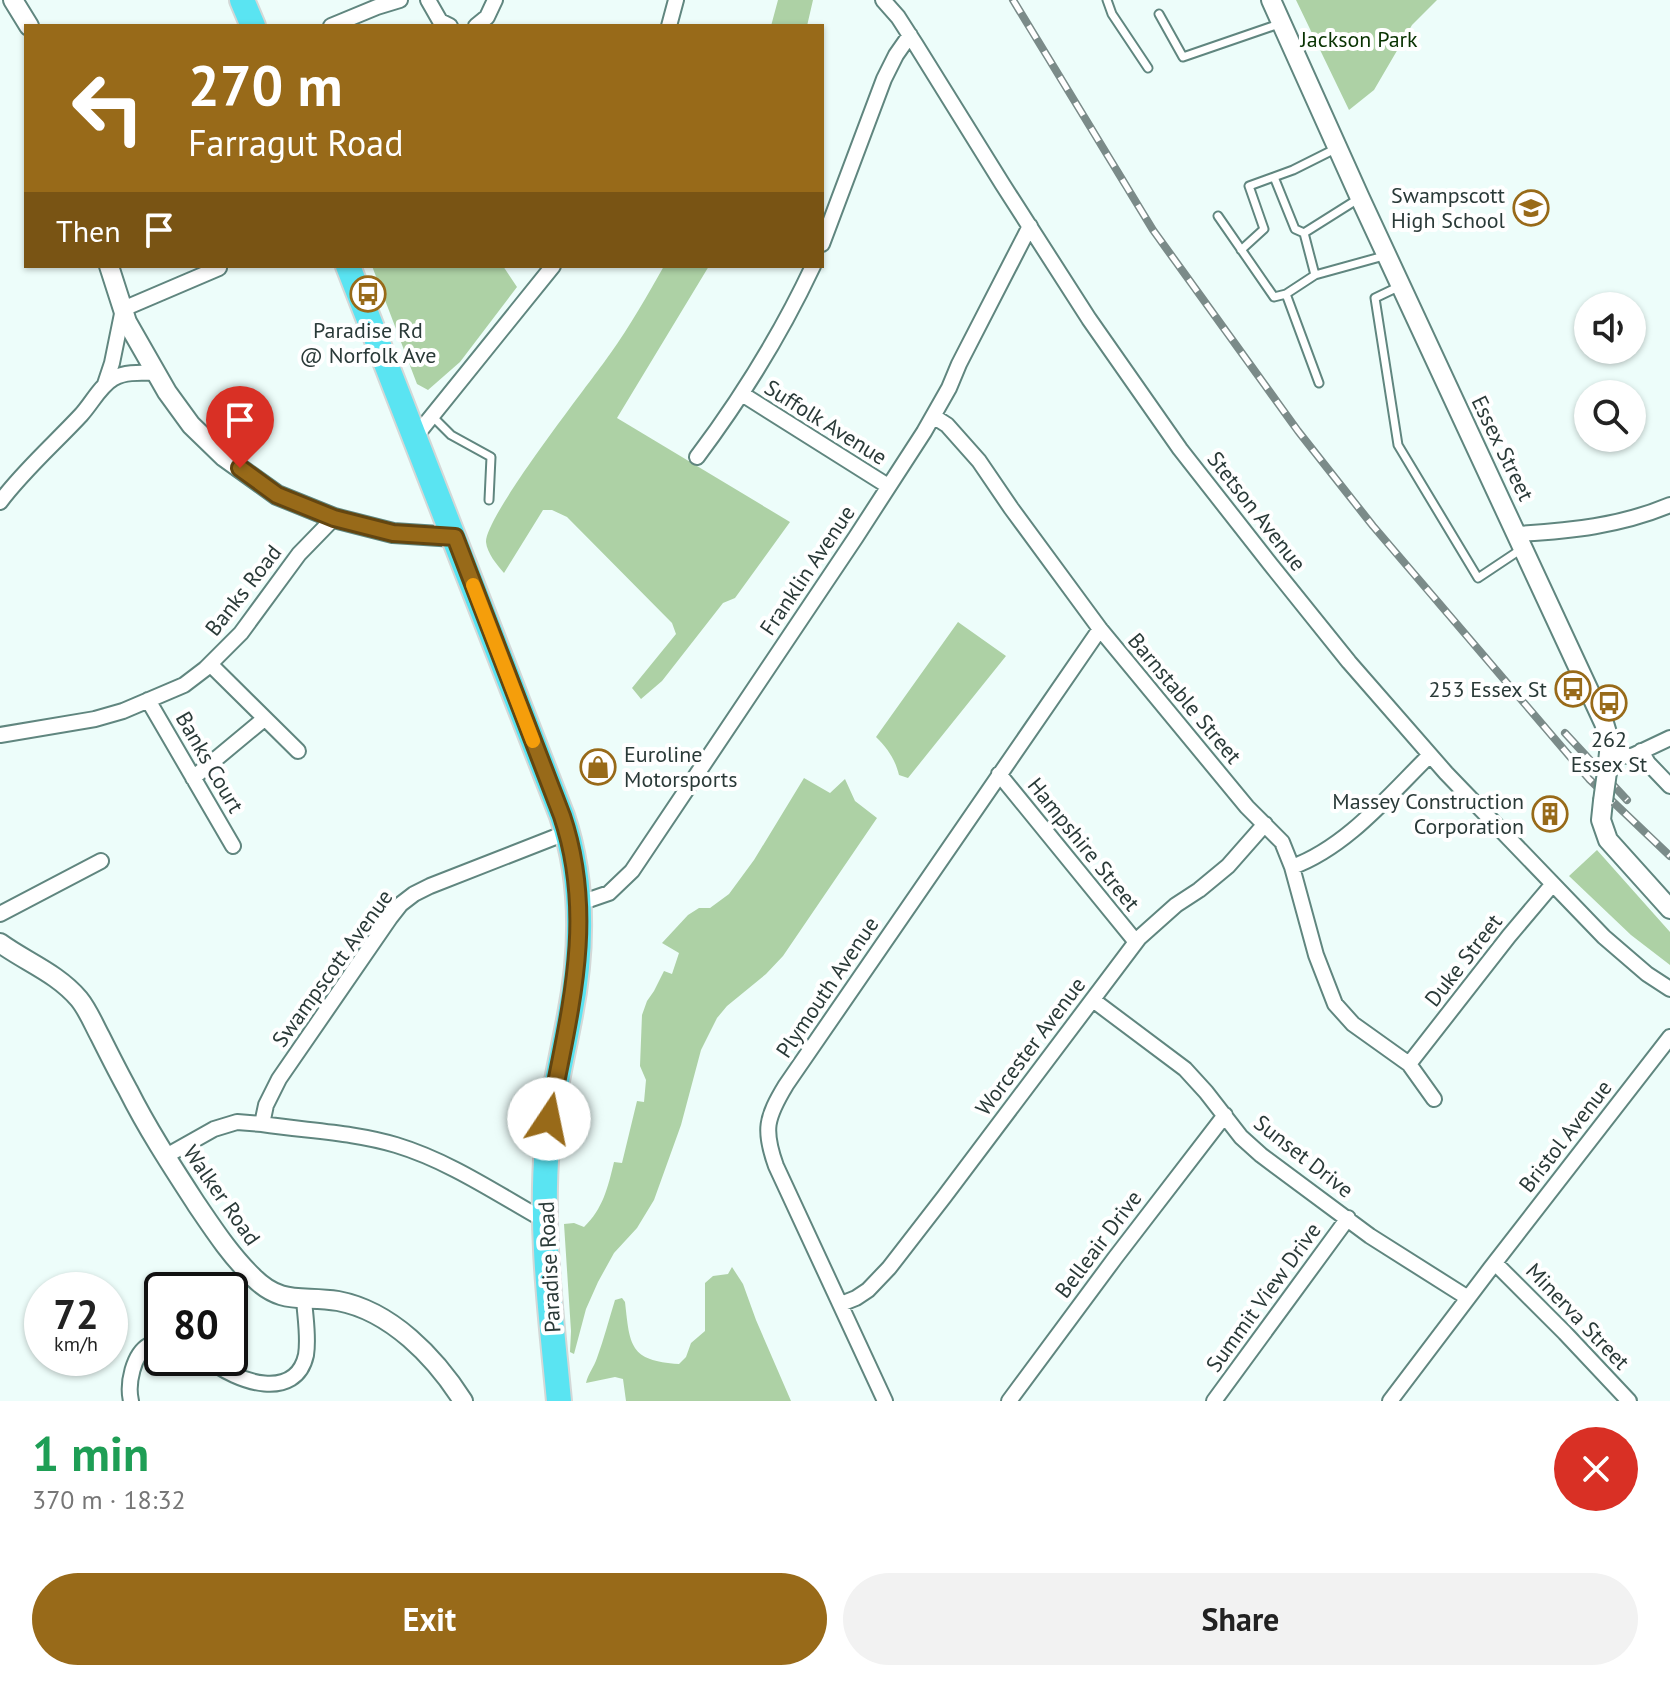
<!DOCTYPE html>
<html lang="en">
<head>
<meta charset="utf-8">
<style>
	:root { --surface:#fff; --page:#f2f2f2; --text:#222; --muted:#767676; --accent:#986a19 }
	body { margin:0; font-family:"PT Sans",sans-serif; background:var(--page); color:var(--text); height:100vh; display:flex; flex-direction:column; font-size:30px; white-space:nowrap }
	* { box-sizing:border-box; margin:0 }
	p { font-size:26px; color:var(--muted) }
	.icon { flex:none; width:44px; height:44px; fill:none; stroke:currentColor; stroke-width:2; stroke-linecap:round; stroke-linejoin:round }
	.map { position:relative; height:1401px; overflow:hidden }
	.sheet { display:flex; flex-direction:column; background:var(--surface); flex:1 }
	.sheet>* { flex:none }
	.top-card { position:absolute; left:24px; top:24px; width:800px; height:244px; border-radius:0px; box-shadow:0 2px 6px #0004; background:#986a19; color:#fff; overflow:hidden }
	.fabs { position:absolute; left:1574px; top:292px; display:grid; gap:16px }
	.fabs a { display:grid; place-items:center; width:72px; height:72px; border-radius:50%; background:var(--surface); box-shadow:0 2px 6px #0004; font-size:40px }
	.speed { position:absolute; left:24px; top:1272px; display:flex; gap:16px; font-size:40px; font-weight:700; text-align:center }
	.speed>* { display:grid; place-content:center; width:104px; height:104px; border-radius:50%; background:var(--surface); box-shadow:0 2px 6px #0004; line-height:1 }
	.speed small { font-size:20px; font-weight:400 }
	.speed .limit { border:4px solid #111; border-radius:12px; background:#fff; color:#111 }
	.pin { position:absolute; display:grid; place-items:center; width:68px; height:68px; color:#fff; margin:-82px -34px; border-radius:50% 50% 50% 0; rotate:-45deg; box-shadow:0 0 8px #0007 }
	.pin .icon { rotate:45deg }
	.me { position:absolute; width:88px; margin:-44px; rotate:11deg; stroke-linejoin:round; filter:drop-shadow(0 0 6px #0008) }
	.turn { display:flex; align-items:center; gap:28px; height:168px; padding:0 32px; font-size:36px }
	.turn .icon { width:104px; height:104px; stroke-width:2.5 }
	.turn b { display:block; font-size:56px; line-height:68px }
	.then { display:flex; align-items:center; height:76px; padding:0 32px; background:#0003; gap:16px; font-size:30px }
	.round { display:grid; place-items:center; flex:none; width:84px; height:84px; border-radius:42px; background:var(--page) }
	.summary { display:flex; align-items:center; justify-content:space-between; height:136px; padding:0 32px }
	h1 { font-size:48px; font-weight:700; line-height:60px; color:#1e9e55 }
	.cta { display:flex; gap:16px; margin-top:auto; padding:16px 32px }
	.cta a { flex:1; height:92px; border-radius:48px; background:var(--accent); color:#fff; font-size:32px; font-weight:700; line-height:92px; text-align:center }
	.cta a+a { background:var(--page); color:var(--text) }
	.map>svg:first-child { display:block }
	.green { fill:#add1a5 }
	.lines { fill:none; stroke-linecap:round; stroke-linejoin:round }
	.lane-casing { stroke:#60867f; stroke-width:11 }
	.street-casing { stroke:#60867f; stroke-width:18 }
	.secondary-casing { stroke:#60867f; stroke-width:22 }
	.highway-casing { stroke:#d4d8d7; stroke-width:28 }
	.lane { stroke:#fff; stroke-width:7 }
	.street { stroke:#fff; stroke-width:14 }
	.secondary { stroke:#fff; stroke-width:18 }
	.highway { stroke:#5ae4f2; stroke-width:24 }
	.rail-casing { stroke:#7b8b89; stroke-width:8 }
	.rail { stroke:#fff; stroke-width:5; stroke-dasharray:15; stroke-linecap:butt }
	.secondary-bridge-casing { stroke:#60867f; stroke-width:22; stroke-linecap:butt }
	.secondary-bridge { stroke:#fff; stroke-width:18 }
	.route-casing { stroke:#634510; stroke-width:20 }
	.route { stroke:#986a19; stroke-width:14 }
	.slow { stroke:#f59e0b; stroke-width:14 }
	.labels { text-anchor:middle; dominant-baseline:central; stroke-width:8; stroke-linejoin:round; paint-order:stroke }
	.park-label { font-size:22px; fill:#093302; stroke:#fff }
	.poi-label { font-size:22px; fill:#2a3a38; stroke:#fff; text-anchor:end }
	.street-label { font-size:22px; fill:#2a3a38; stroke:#fff }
</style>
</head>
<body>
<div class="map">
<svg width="1670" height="1401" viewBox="0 0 1670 1401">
	<rect width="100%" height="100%" fill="#edfdfa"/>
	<path class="green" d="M 778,0 L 813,0 L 807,26 L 771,26 Z
		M 1296,0 L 1437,0 L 1412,25 L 1374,90 L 1349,110 Z
		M 372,266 L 503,266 L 517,287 L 460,362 L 428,390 L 417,384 Z
		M 664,266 L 709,266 L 617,418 L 790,522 L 735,598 L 723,603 L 662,681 L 641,699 L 632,688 L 676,634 L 672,623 L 567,517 L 552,510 L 543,510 L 504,573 C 497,565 487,553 486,542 C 485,516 589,384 610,354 C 630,326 647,296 664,266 Z
		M 958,622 L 1006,656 L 908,778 L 899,775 C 895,759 888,749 876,737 Z
		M 804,778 L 830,793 L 845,779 L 855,801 L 877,818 L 783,956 L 766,974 L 727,1006 L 717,1018 L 701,1050 L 681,1125 L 654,1200 L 637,1228 L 614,1253 L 598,1282 L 586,1309 L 574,1354 L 570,1352 L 571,1331 L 564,1224 L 574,1223 L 584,1227 C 603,1209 608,1187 614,1162 L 622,1163 L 637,1101 L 644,1102 L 646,1080 L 640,1066 L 642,1015 L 647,1001 L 654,991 L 664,971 L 672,974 L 679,953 L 662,943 L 688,915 L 699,908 L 710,908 L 729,894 L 754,860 Z
		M 1597,850 L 1670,932 L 1670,965 L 1631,935 L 1569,876 Z
		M 732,1267 L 743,1284 L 756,1320 L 791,1401 L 626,1401 L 623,1379 L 615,1377 L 586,1383 C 588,1374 594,1367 597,1358 C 604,1339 609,1319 615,1300 L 622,1298 L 625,1302 C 630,1345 629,1361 679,1364 L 686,1357 L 691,1343 L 705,1331 L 705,1283 L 713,1276 L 728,1274 Z"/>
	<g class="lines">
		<defs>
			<path id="lane" d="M 1107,0 L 1112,14 L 1148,68
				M 1159,14 L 1183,57 L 1279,24
				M 1274,177 L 1295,229 L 1304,233
				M 1358,199 L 1304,233 L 1315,275 L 1384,256
				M 1218,216 L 1274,297 L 1286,294
				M 1241,250 L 1264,229 L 1249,186 L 1293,170 L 1335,149
				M 1315,275 L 1286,294 L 1319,383
				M 1398,287 L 1375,298 L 1398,445 L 1478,578 L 1523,548
				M 432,416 L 451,435 L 491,457 L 489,500"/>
			<path id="street" d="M 428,0 L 440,21 L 450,26
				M 883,0 L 898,17 L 916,45 L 1003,185 L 1089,319 L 1180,449 L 1271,565 L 1349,662 L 1446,773 L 1604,937 L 1647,974 L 1670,989
				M 331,26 L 377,7 L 400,0
				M 476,26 L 487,17 L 495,0
				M 669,26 L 676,0
				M 822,244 L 884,79 L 896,55 L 910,35
				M 105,384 L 112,363 L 123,309 L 219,268
				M 742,394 L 888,486
				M 933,416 L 947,425 L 979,461 L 1011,508 L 1100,629 L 1247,807 L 1282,842 L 1292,867 C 1347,847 1389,795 1430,755
				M 415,437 L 553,266
				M 697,457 C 742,397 781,334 813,266
				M 0,502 C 24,470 54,444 81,415 C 92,403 100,386 114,378 C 127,371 143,373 157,373
				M 1517,534 C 1570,531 1620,526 1670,505
				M 210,664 L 298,751
				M 148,700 L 233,846
				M 0,735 L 95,719 L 123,711 L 184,685 L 205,669 L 241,633 L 299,554 L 334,518
				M 1641,751 L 1648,763 L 1670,786
				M 1610,755 L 1632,756 L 1670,738
				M 999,774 L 1136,942
				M 193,778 L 264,719
				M 1292,867 L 1316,955 L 1335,1004 L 1353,1024 L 1409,1064 L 1434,1099
				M 580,903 L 609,893 L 632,871 L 856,537 L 924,432 L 949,388 L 959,364 L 1030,226
				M 0,914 L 101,861
				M 1093,1000 L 1185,1069 L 1206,1092 L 1241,1137 L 1261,1155 L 1370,1236 L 1468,1298
				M 1409,1064 L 1509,936 L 1552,885
				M 262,1124 C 307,1131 353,1132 396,1145 C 449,1161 496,1193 544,1220
				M 166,1156 L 214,1129 L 237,1122 L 262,1124 L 266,1105 L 279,1079 L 390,918 L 401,904 L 414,894 L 430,886 L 568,832
				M 1495,1263 L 1565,1333 L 1629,1401
				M 841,1304 L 856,1298 L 868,1290 L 889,1268 L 944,1197 L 1139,938 L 1176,905 L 1199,890 L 1228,866 L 1265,824
				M 207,1358 C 238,1384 296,1401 306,1355 C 309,1337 305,1317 304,1298
				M 131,1401 C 127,1384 133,1354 149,1345 C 152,1343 158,1342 162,1341
				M 885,1401 L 776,1166 C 763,1130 766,1118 786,1085 L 1100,629
				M 1009,1401 L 1115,1258 L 1225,1115
				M 1214,1401 L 1348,1218
				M 1390,1401 L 1490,1269 L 1670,1037"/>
			<path id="secondary" d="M 13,0 L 29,26
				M 1271,0 L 1360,198 L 1604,723 L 1610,743 L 1607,772
				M 109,266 L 127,322 L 167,392 L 191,425 L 224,457 L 277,495 L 334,518 L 393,533 L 455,537
				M 1603,801 L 1601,820 L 1608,840 L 1670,909
				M 0,943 C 26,962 57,973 79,999 C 88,1010 93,1023 100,1036 C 109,1054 118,1072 128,1090 C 148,1130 173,1168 197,1205 C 214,1230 231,1256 253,1277 C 282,1306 302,1295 338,1301 C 391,1311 435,1357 463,1401"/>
			<path id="highway" d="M 242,0 L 253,26
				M 348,266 L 562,816 C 584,881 583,948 570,1015 C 562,1058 551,1102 547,1146 C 540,1232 551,1316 559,1401"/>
		</defs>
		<use href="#lane" class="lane-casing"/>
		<use href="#street" class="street-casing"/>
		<use href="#secondary" class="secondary-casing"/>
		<use href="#highway" class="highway-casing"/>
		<use href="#lane" class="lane"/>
		<use href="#street" class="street"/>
		<use href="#secondary" class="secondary"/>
		<use href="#highway" class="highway"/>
		<defs>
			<path id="rail" d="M 1013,0 L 1153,230 L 1298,431 L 1373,526 L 1589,779 L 1670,856
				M 1565,733 L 1627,800"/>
		</defs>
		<use href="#rail" class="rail-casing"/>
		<use href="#rail" class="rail"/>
		<defs>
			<path id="secondary-bridge" d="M 1603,801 L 1607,772"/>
		</defs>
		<use href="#secondary-bridge" class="secondary-bridge-casing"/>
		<use href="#secondary-bridge" class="secondary-bridge"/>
	</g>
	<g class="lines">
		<defs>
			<path id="route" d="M 240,468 L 277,495 L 334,518 L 393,533 L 455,537 L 562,816 C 597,920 568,1016 549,1119"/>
		</defs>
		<use href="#route" class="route-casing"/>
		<use href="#route" class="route"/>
		<path class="slow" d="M 473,585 L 533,741"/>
	</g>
	<defs>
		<symbol id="school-ring" viewBox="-11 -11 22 22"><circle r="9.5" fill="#fff" stroke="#986a19" stroke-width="1.5"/><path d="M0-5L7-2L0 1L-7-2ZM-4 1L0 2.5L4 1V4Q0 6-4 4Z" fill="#986a19"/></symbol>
		<symbol id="bus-ring" viewBox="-11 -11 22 22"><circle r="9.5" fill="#fff" stroke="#986a19" stroke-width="1.5"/><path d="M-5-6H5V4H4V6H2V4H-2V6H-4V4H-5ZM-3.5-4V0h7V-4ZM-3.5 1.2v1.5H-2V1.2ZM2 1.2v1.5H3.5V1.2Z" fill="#986a19"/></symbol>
		<symbol id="shop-ring" viewBox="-11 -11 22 22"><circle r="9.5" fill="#fff" stroke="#986a19" stroke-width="1.5"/><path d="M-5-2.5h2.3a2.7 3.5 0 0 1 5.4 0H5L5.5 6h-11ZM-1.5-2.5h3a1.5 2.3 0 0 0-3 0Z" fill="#986a19"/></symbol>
		<symbol id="building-ring" viewBox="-11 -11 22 22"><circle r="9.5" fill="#fff" stroke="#986a19" stroke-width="1.5"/><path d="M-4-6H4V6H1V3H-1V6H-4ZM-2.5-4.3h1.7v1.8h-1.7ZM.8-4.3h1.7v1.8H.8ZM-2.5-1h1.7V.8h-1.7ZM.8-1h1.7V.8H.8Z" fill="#986a19"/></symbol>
	</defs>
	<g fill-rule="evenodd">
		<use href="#school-ring" x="1511" y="188" width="40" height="40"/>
		<use href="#bus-ring" x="348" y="274" width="40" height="40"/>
		<use href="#bus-ring" x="1553" y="669" width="40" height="40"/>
		<use href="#bus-ring" x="1589" y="683" width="40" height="40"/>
		<use href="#shop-ring" x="578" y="747" width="40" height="40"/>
		<use href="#building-ring" x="1530" y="794" width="40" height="40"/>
	</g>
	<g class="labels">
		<g class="park-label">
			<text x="1359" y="39">Jackson Park</text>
		</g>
		<g class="poi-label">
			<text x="1505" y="195">Swampscott<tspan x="1505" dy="25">High School</tspan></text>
			<text x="368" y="330" text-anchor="middle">Paradise Rd<tspan x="368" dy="25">@ Norfolk Ave</tspan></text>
			<text x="1547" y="689">253 Essex St</text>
			<text x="1609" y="739" text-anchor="middle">262<tspan x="1609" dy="25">Essex St</tspan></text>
			<text x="624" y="754" text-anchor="start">Euroline<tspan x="624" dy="25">Motorsports</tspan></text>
			<text x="1524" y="801">Massey Construction<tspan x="1524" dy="25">Corporation</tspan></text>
		</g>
		<g class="street-label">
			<text transform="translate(826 422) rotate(32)">Suffolk Avenue</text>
			<text transform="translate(1503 448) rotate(64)">Essex Street</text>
			<text transform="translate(1257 511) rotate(52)">Stetson Avenue</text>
			<text transform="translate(807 570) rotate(-56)">Franklin Avenue</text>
			<text transform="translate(243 590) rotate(-52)">Banks Road</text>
			<text transform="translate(1185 698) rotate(50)">Barnstable Street</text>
			<text transform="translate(210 762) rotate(60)">Banks Court</text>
			<text transform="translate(1084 844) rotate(51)">Hampshire Street</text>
			<text transform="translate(1463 960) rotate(-52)">Duke Street</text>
			<text transform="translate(332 968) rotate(-54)">Swampscott Avenue</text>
			<text transform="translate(827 987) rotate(-56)">Plymouth Avenue</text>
			<text transform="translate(1030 1046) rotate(-53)">Worcester Avenue</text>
			<text transform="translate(1565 1136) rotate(-52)">Bristol Avenue</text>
			<text transform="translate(1304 1156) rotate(38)">Sunset Drive</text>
			<text transform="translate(222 1195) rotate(55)">Walker Road</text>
			<text transform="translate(1098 1244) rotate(-53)">Belleair Drive</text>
			<text transform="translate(549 1267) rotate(-93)">Paradise Road</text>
			<text transform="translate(1263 1297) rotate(-54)">Summit View Drive</text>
			<text transform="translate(1578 1316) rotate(46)">Minerva Street</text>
		</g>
	</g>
</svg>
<div class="fabs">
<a><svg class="icon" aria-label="sound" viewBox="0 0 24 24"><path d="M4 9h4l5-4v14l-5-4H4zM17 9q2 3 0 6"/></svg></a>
<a><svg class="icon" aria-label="search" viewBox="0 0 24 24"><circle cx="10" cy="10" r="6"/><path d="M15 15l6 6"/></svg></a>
</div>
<div class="speed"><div>72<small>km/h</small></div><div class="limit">80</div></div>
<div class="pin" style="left:240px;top:468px;background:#d93025"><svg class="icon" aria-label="arrive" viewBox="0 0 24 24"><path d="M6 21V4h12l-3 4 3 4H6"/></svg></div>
<svg class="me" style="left:549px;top:1119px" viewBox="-20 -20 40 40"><circle r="19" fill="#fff"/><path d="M0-13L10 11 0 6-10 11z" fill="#986a19"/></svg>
<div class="top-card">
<div class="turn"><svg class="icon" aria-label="left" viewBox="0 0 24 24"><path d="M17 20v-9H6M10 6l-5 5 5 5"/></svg><div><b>270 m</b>Farragut Road</div></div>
<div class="then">Then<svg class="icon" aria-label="arrive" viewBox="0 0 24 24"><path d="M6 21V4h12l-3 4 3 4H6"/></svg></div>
</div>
</div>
<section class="sheet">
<div class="summary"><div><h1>1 min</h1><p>370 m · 18:32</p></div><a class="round" style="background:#d93025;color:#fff"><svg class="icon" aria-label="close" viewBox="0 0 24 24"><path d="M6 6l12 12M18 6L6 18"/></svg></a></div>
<div class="cta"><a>Exit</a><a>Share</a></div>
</section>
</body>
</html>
